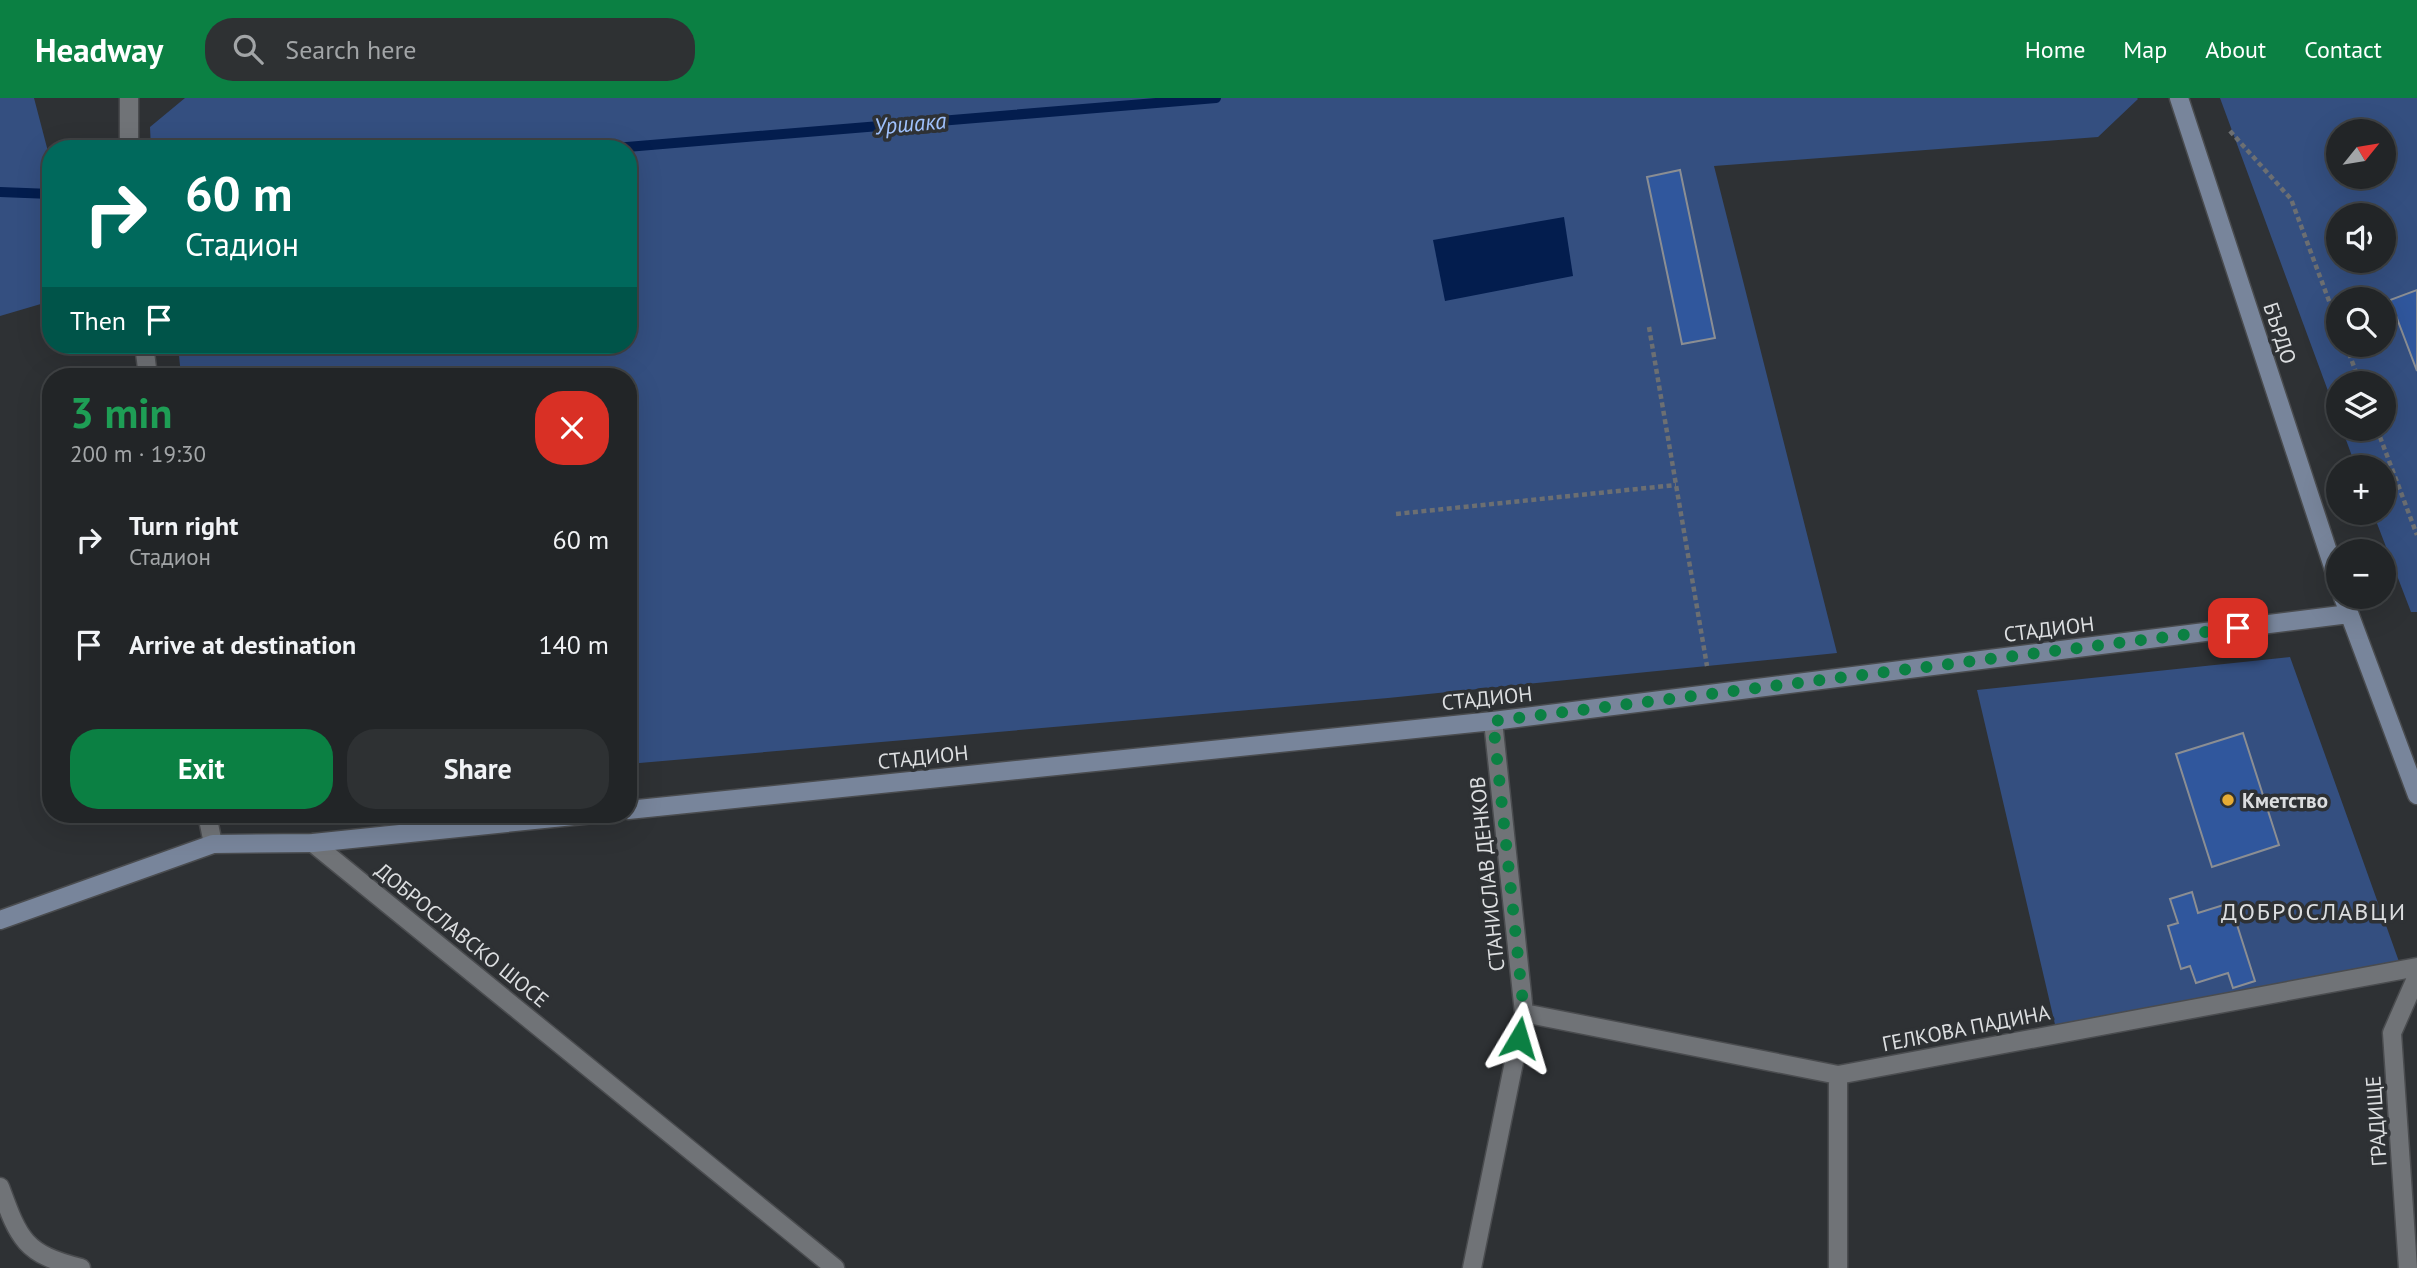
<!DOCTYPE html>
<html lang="en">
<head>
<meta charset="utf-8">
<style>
	:root { --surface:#222527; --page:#2e3133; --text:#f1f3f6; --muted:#a2a5a7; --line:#3f4244; --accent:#0b8043 }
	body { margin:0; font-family:"PT Sans",sans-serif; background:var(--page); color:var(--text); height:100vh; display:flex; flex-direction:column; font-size:26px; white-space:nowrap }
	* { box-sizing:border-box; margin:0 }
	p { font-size:23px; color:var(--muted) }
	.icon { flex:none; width:38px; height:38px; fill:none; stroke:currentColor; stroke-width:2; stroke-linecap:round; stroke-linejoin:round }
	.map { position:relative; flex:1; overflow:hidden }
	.sheet { position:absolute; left:42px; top:270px; width:595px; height:455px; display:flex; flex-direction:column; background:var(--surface); border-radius:28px; box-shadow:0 7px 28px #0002,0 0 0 2px var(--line) }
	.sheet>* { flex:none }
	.guide { position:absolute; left:42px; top:42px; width:595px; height:214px; border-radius:28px; box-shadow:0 7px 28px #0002,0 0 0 2px var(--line); background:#00695c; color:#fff; overflow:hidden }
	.needle { width:46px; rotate:60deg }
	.buttons { position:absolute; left:2326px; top:21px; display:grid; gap:14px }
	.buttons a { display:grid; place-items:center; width:70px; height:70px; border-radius:50%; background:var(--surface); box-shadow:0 7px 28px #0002,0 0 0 2px var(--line); font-size:35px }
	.pin { position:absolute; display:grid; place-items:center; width:60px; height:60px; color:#fff; margin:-30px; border-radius:14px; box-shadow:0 4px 10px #0006 }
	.me { position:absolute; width:77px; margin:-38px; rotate:7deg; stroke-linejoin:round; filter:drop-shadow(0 0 5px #0008) }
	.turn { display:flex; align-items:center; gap:24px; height:147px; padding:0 28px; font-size:32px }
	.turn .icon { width:91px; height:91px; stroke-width:2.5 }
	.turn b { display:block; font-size:49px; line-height:60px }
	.then { display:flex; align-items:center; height:66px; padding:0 28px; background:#0003; gap:14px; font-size:26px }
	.round { display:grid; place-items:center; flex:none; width:74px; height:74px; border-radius:28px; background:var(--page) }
	.summary { display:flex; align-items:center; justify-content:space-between; height:119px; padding:0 28px }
	h1 { font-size:42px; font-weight:600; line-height:52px; color:#1e9e55 }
	.action { display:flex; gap:14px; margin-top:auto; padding:14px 28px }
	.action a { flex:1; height:80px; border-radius:28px; background:var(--accent); color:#fff; font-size:28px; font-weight:600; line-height:80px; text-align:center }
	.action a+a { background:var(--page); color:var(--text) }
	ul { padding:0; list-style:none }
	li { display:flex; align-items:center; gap:21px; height:105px; padding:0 28px }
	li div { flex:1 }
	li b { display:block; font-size:26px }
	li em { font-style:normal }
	header { display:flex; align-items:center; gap:42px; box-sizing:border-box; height:98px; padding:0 35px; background:var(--accent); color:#fff }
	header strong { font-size:33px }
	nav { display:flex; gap:38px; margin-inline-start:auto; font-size:24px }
	.search { width:490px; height:63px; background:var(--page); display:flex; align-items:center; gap:18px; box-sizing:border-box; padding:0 24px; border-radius:28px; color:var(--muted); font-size:26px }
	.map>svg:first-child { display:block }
	.green { fill:#344f80; fill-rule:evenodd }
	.water { fill:#031d4e }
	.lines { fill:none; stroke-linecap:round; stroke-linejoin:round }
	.stream { stroke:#031d4e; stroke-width:10 }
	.building { fill:#30579d; stroke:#8b8e93; stroke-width:2 }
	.street-casing { stroke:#4a4c4f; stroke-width:21 }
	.secondary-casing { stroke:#4a4c4f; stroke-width:21 }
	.path { stroke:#6c6f72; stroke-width:4.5; stroke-dasharray:5 3.5; stroke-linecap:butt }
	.street { stroke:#707377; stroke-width:18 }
	.secondary { stroke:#78859b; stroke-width:18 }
	.route { stroke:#0b8043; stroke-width:12; stroke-dasharray:0 21.6 }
	.poi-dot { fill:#e6ac36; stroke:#2e3134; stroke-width:2.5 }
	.labels { text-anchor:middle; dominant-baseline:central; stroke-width:7; stroke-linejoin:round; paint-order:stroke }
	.street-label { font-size:21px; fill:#dcdee0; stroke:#2e3134 }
	.poi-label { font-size:21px; font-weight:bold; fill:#dcdee0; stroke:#2e3134; text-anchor:start }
	.water-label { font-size:23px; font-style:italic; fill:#9fc1fc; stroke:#2e3134 }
	.quarter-label { font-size:24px; letter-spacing:2px; fill:#dcdee0; stroke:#2e3134 }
</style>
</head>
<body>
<header>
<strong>Headway</strong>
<div class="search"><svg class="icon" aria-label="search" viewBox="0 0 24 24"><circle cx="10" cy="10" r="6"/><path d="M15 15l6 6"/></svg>Search here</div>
<nav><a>Home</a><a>Map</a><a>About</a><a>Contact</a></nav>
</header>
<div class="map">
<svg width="2417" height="1170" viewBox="0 0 2417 1170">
	<rect width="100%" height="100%" fill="#2e3134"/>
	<path class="green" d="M 0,0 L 34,0 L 51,65 L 51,203 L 0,218 Z
		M 185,0 L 2137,0 L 2138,1 L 2098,39 L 1714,68 L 1837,555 L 1388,600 L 628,666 L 628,278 L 181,278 L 178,247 L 628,247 L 628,51 L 151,51 L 150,29 Z
		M 2220,0 L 2417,0 L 2417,514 L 2411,514 L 2373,415 L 2384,415 L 2384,369 L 2356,369 L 2342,331 L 2384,331 L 2384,285 L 2338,285 L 2338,320 ZM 2338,33 L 2384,33 L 2384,79 L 2338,79 ZM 2338,117 L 2384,117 L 2384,163 L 2338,163 ZM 2338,201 L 2384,201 L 2384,247 L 2338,247 Z
		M 2290,559 L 2402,872 L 2057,935 L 1977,592 Z"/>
	<path class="water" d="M 1564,119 L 1573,178 L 1445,203 L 1433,142 Z"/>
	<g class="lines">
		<path class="stream" d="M 603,51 L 1216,0
			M 0,94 L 51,96"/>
	</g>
	<path class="building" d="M 1680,72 L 1715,240 L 1682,246 L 1647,79 Z
		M 2417,192 L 2417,273 L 2390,202 Z
		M 2243,635 L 2279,747 L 2212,769 L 2176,656 Z
		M 2192,794 L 2198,815 L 2230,805 L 2255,883 L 2233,890 L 2228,875 L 2196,885 L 2190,868 L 2181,871 L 2168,828 L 2178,825 L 2170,801 Z"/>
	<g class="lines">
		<defs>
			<path id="street" d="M 129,0 L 129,51
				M 144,247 L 148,278
				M 207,716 L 213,746
				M 313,745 L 835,1170
				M 1524,915 L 1838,977 L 2417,869
				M 0,1089 C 19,1141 24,1156 81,1170
				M 1472,1170 L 1524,915 L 1493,623
				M 1838,1170 L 1838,977
				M 2408,1170 L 2392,935 L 2417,878"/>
			<path id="secondary" d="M 2179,0 L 2338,484
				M 2343,499 L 2417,697
				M 628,712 L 1493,623 L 2349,516
				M 0,822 L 213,746 L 313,745 L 593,716"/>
		</defs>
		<use href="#street" class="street-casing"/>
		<use href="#secondary" class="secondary-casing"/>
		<path class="path" d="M 2230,33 L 2291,101 L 2338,227
			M 1649,229 L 1707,568
			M 2346,247 L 2360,285
			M 2377,331 L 2417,437
			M 1396,416 L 1676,387"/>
		<use href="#street" class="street"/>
		<use href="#secondary" class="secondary"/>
	</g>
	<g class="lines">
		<path class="route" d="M 1519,940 L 1524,915 L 1493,623 L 2238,530"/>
	</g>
	<circle class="poi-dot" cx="2228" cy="702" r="7"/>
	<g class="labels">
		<g class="street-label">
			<text transform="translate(2280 235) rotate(72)">БЪРДО</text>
			<text transform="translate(2049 531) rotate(-7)">СТАДИОН</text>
			<text transform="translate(1487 600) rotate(-6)">СТАДИОН</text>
			<text transform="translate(923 659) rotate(-6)">СТАДИОН</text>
			<text transform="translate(1487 776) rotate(-96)">СТАНИСЛАВ ДЕНКОВ</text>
			<text transform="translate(462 837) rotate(39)">ДОБРОСЛАВСКО ШОСЕ</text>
			<text transform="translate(1966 930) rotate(-11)">ГЕЛКОВА ПАДИНА</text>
			<text transform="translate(2376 1023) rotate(-94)">ГРАДИЩЕ</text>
		</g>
		<g class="poi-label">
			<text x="2242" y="702">Кметство</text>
		</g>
		<g class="water-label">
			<text transform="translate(910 25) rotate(-5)">Уршака</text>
		</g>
		<g class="quarter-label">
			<text x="2314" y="813">ДОБРОСЛАВЦИ</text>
		</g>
	</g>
</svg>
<div class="buttons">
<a><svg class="needle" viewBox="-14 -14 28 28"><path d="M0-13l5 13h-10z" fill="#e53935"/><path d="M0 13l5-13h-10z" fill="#a2a5a7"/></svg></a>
<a><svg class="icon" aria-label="sound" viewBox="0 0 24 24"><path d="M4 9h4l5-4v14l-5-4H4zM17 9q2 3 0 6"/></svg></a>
<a><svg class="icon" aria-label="search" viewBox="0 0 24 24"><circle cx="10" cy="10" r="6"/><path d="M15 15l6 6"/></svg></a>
<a><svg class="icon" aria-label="layers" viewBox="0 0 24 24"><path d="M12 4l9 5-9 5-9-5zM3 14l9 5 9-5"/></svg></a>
<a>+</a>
<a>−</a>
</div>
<div class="pin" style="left:2238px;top:530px;background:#d93025"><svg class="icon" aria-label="arrive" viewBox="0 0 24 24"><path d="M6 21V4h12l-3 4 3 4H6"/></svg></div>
<svg class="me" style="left:1519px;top:940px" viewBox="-20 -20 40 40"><path d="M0-17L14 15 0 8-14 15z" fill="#0b8043" stroke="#fff" stroke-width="4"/></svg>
<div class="guide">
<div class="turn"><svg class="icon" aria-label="right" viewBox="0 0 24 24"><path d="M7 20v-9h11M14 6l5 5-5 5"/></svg><div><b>60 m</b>Стадион</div></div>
<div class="then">Then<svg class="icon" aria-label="arrive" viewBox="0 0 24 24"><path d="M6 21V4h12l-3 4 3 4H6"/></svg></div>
</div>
<section class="sheet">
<div class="summary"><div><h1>3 min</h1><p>200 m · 19:30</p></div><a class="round" style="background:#d93025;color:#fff"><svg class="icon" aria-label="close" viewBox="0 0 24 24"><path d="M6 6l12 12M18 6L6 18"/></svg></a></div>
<ul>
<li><svg class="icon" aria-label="right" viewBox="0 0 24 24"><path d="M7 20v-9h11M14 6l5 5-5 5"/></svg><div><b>Turn right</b><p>Стадион</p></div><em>60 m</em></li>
<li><svg class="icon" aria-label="arrive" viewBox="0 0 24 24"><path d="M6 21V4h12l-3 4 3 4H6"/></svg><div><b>Arrive at destination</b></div><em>140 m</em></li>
</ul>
<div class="action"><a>Exit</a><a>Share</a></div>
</section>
</div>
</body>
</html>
